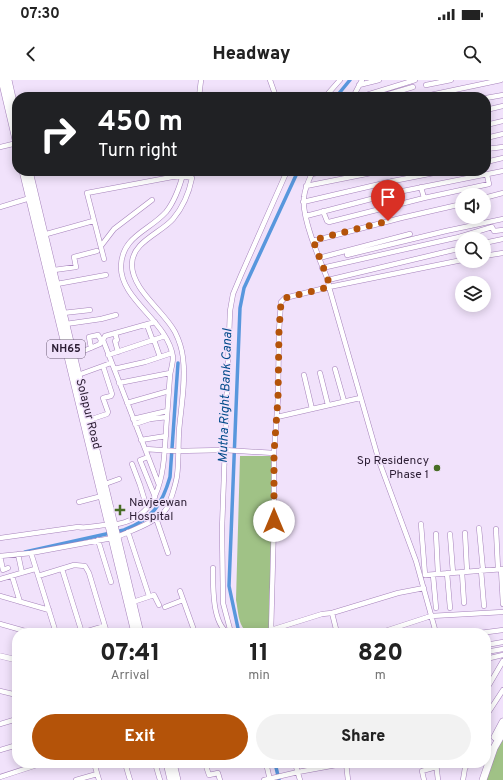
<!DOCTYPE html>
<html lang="en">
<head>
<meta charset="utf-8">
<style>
	:root { --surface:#fff; --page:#f2f2f2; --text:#222; --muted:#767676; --accent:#b45309 }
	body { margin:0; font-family:Overpass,sans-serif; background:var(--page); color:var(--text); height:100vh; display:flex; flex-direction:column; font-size:15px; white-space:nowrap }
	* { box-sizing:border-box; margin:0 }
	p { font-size:13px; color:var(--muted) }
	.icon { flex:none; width:22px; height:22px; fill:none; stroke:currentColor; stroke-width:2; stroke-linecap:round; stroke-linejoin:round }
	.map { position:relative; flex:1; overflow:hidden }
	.sheet { position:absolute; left:12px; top:548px; width:479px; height:140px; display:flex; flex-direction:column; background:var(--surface); border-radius:16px; box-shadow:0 2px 10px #0003 }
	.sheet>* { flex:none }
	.top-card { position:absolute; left:12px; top:12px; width:479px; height:84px; border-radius:16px; box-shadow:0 2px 10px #0003; background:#202124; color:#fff; overflow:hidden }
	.fabs { position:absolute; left:455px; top:108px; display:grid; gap:8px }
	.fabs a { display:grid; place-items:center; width:36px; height:36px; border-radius:50%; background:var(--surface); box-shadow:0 2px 10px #0003; font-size:20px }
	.pin { position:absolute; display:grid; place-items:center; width:34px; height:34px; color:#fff; margin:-41px -17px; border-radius:50% 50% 50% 0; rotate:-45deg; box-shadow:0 0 4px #0007 }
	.pin .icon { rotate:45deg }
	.me { position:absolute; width:44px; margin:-22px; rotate:0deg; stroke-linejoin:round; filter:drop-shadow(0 0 3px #0008) }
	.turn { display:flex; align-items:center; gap:14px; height:84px; padding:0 20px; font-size:18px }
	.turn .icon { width:52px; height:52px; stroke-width:2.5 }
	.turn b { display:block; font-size:28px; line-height:34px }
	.eta { display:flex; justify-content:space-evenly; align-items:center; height:68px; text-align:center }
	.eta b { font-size:24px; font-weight:800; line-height:28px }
	.button { display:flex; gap:8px; margin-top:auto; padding:8px 20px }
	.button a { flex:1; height:46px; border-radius:24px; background:var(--accent); color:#fff; font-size:16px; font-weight:800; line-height:46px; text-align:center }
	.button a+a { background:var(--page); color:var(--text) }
	.status { display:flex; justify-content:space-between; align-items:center; height:28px; padding:0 20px; background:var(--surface); direction:ltr }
	.status svg { height:11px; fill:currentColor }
	header { display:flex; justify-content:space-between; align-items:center; height:52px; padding:0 20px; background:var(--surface); font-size:18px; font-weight:800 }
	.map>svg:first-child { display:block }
	.green { fill:#a0c286 }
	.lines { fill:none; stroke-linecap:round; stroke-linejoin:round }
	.canal { stroke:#5897dd; stroke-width:3.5 }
	.minor-casing { stroke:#a683bb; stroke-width:5.5 }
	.major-casing { stroke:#a683bb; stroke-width:6 }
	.highway-casing { stroke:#a683bb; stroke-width:8 }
	.minor { stroke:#fff; stroke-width:4.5 }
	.major { stroke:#fff; stroke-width:5.5 }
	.highway { stroke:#fff; stroke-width:7 }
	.route { stroke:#b45309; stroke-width:7; stroke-dasharray:0 12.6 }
	.poi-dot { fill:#486c25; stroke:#f1e2fb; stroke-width:1.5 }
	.labels { text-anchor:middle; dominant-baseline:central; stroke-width:3; stroke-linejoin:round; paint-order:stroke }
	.shield { fill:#f1e2fb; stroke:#675970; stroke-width:1 }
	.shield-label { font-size:11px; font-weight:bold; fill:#2c1e34 }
	.street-label { font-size:12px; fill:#2c1e34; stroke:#f1e2fb }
	.poi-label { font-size:12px; fill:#2c1e34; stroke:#f1e2fb; text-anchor:end }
	.water-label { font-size:13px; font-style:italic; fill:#034b8b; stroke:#f1e2fb }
</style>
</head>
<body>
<div class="status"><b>07:30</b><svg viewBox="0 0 49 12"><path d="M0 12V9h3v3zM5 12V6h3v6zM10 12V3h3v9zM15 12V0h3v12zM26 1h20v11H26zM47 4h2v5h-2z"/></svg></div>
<header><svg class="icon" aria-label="back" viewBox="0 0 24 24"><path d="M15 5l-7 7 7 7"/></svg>Headway<svg class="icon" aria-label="search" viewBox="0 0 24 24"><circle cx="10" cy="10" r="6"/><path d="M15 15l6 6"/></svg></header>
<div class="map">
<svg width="503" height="700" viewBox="0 0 503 700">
	<rect width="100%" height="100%" fill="#f1e2fb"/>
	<path class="green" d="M 240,376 L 270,376 L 273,378 L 269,548 L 245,550 C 238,544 238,529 236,520 Z
		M 503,657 L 503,700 L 485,700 L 492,679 Z"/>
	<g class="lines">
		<path class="canal" d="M 336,17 L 350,0
			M 25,472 L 124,450 C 152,439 162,425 170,397 L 178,283
			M 239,553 L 229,506 L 240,228 L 244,208 L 298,91
			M 275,683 L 279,700"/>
		<defs>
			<path id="minor" d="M 270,0 L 276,17
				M 359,5 L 379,0
				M 426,5 L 451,0
				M 199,17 L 201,0
				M 325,17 L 340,0
				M 353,17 L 362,0
				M 360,17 L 415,0
				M 379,17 L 413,7
				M 421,17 L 501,0
				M 486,18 L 503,15
				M 486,30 L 503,26
				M 486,45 L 503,41
				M 486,58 L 503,54
				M 0,67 L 17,63
				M 486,69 L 503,67
				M 486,82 L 503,78
				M 312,94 L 327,91
				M 306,106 L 381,91
				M 421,107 L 424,118
				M 484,118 L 503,113
				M 303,122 L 393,101 L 444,91
				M 0,127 L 30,118
				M 323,131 L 327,141 L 329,142 L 424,118 L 489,104 L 487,95
				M 306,136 L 398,112 L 503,91
				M 43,155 L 93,141
				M 313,161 L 401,138 L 462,124
				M 484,163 L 503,159
				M 101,166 L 114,149 L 152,120
				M 347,175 L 446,151 L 503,139
				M 484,176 L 503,173
				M 319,178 L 410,154
				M 104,179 L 87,113 L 172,97 L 183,96 L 192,98 C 189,113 184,126 173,139 C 161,153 132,162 132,184 C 131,209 164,231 175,252 C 179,260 182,269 183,278 C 186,302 181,327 179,351 C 178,366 179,382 177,396 C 176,403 170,423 167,428 C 158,442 132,450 117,457
				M 322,188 L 459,157 L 492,147 L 494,151 L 503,150
				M 54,190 L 76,187 L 74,177 L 97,171
				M 328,200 L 462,168
				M 57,204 L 106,195
				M 63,233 L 90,230
				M 155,242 L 105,256 L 103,260 L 159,405
				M 66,244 L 101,239 L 116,235
				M 147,245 L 153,261
				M 115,253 L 117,260 L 115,261 L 118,272
				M 154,260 L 160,277
				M 74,275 L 100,264 L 101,260 L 98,255 L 89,257 L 91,268
				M 108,275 L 165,256
				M 114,289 L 145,282 L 172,273
				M 335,289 L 344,321
				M 320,293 L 328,325
				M 78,295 L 111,283
				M 304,295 L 312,329
				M 119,303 L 170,293
				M 127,323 L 169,311
				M 277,337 L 360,318
				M 133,339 L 167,331
				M 89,340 L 107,334 L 108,332 L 103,318 L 111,316 L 112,314 L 103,286
				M 135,344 L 150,339 L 167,337
				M 141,360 L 166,356
				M 145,369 L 176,371 L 224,370 L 274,373
				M 148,377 L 140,380 L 155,417
				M 132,384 L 140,405 L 147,428
				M 105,404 L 119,399
				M 79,422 L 102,416
				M 156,438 L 168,473
				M 421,444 L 425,495 L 503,489
				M 479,448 L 483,490
				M 496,449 L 498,489
				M 128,452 L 149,516
				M 465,453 L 467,491
				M 436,454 L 438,494
				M 450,454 L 453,493
				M 0,458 L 78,447 C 88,449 97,445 108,445 C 168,442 163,382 167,337 C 168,323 169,309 170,295 C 171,289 173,283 173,277 C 168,241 120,220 121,186 C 122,156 149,151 166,132 C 175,121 180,106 184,91
				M 98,460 L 111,502
				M 31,473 L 56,553
				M 18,474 L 22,493
				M 0,476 L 31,473 L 112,458
				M 0,476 L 3,490 L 8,488
				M 213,488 C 213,506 212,543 228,553
				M 62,489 L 82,553
				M 501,489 L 503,524
				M 481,490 L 484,526
				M 462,492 L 464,523
				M 447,493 L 450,528
				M 433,495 L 436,528
				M 12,496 L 20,522
				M 38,496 L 74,485 L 85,486 L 89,493 L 107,553
				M 0,499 L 35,489
				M 180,511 L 195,553
				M 0,516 L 49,530
				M 133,522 L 154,515 L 159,525
				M 165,527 L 183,520
				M 332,533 L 398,513 L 424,508
				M 0,544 L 32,553
				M 271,550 L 322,534 L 332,533 L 337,553
				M 81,553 L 105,546
				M 231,553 L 223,523 L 222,449 L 230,231 L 233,214 L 241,195 L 287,91
				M 271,553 L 274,441 L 274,373 L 278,318 L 279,251 L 281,222 L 285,218 L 329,207 L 328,200 C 320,181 301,137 304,117 C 305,107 309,100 313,91
				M 379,553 L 431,536 L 503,532
				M 436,553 L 416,481 L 379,381 L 329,207 L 462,180
				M 480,553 L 503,550
				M 486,565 L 503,562
				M 486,572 L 503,569
				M 486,579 L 503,575
				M 486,610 L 503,581
				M 0,611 L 17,615
				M 486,636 L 503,610
				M 0,644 L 17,639
				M 486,668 L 493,671
				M 0,670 L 17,665
				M 94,683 L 99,700
				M 125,683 L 130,700
				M 155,683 L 160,700
				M 205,683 L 209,695 L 218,693 L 220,700
				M 266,683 L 270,700
				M 295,683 L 300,700
				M 346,683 L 348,700
				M 436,683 L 438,700
				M 0,697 L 43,683
				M 76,700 L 97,694
				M 264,700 L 298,692 L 347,683
				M 424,700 L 422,691 L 436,687
				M 463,700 L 465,688 L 469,683"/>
			<path id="major" d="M 0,576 L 17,580"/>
			<path id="highway" d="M 2,0 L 17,64
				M 8,0 L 17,40
				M 23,91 L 135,553
				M 29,91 L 140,553
				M 495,657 L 503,642
				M 167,683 L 171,700
				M 173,683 L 177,700
				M 483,700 L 494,668 L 503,652"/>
		</defs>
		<use href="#minor" class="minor-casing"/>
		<use href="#major" class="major-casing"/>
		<use href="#highway" class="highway-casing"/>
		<use href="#minor" class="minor"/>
		<use href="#major" class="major"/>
		<use href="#highway" class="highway"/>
	</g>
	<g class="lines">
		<path class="route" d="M 274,441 L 274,373 L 278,318 L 279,251 L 281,222 L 285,218 L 329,207 L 328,200 L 313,160 L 388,141"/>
	</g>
	<g class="poi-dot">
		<circle cx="437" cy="388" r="4"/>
		<path d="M118 424h4v4h4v4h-4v4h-4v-4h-4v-4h4z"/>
	</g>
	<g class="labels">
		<rect class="shield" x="47" y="260" width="38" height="18" rx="3"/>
		<g class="shield-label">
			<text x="66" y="269">NH65</text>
		</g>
		<g class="street-label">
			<text transform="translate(88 334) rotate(76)">Solapur Road</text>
		</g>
		<g class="poi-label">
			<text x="429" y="381">Sp Residency<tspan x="429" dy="14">Phase 1</tspan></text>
			<text x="129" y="423" text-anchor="start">Navjeewan<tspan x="129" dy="14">Hospital</tspan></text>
		</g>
		<g class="water-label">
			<text transform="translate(226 316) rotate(-88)">Mutha Right Bank Canal</text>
		</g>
	</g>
</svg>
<div class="fabs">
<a><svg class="icon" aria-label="sound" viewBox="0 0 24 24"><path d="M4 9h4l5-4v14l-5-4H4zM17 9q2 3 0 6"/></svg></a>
<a><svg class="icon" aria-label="search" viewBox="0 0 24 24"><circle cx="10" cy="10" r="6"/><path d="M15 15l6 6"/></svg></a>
<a><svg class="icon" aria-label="layers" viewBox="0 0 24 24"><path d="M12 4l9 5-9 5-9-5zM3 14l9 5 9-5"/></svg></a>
</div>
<div class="pin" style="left:388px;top:141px;background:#d93025"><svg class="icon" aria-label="arrive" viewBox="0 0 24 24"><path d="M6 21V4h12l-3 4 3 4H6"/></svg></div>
<svg class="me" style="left:274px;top:441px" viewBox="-20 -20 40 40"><circle r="19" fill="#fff"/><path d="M0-13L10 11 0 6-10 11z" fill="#b45309"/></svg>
<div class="top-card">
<div class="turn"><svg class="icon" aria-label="right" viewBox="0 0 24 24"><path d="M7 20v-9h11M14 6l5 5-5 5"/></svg><div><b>450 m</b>Turn right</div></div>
</div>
<section class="sheet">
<div class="eta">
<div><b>07:41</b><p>Arrival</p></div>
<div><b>11</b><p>min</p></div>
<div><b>820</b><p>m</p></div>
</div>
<div class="button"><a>Exit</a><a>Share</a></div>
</section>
</div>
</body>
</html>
